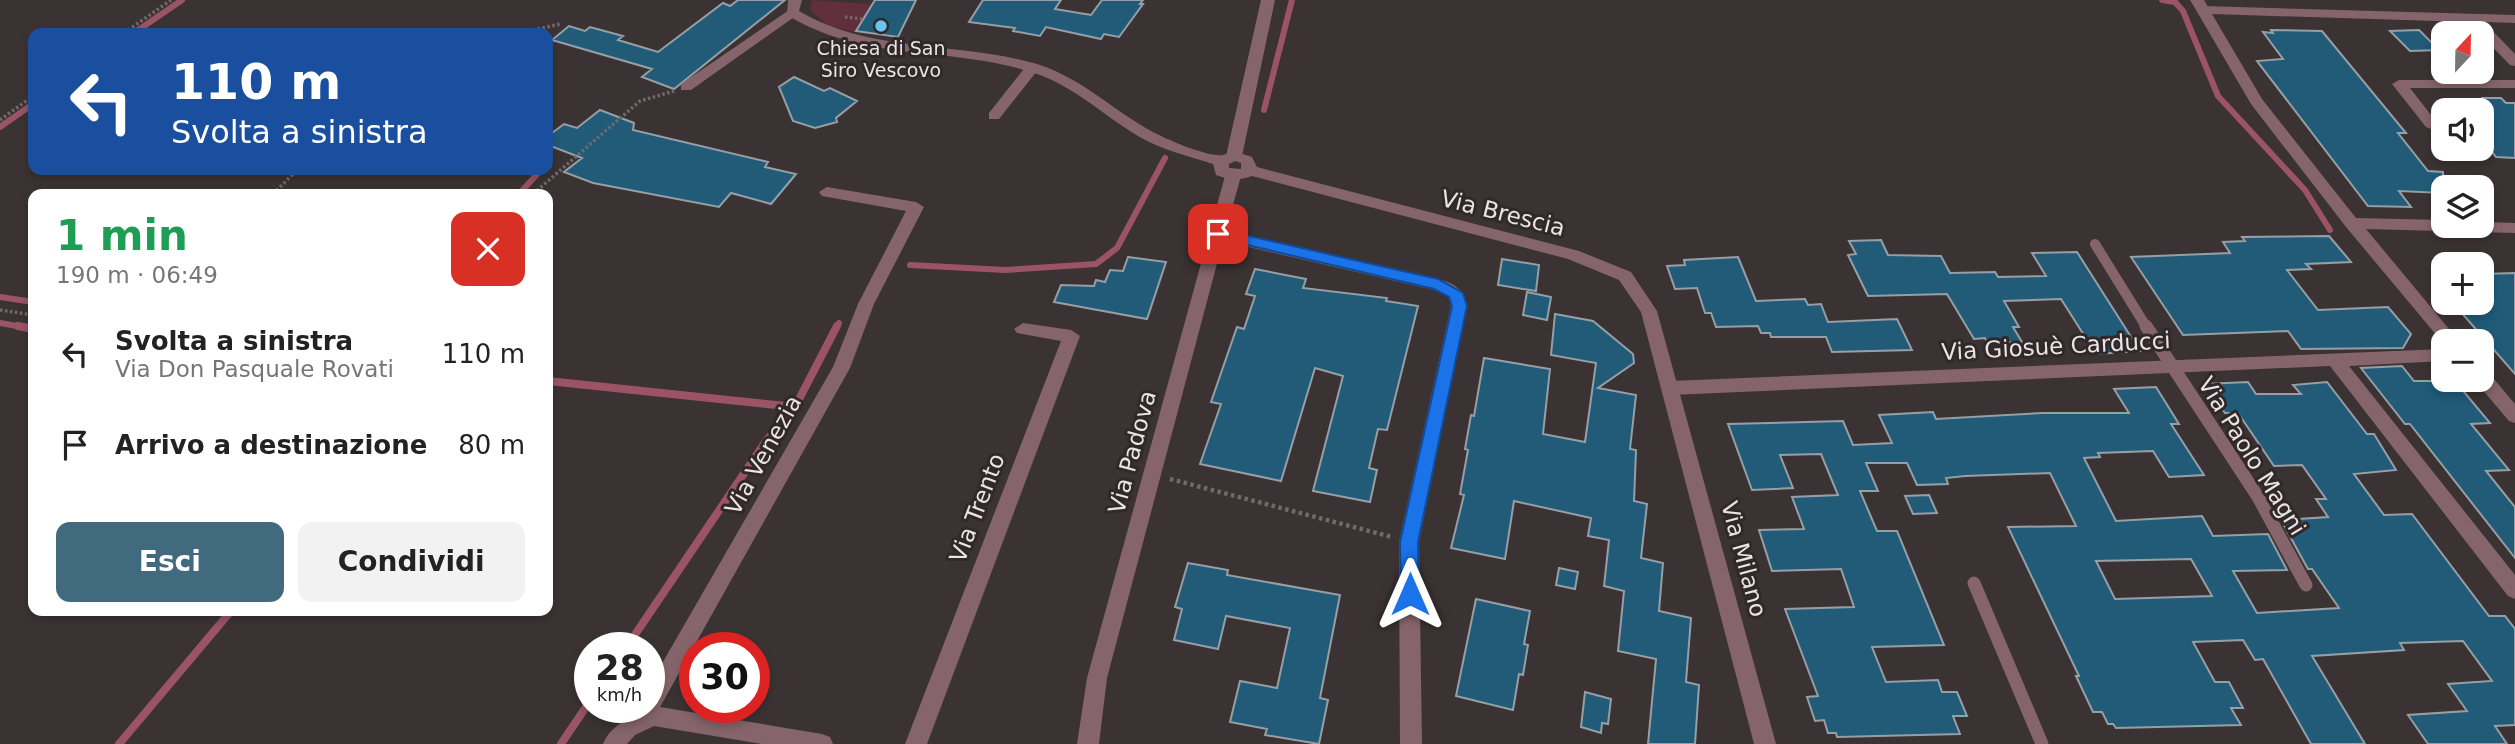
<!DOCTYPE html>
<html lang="it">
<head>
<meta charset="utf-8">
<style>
	:root { --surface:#fff; --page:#f2f2f2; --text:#222; --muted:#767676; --accent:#426a7f }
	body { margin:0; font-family:"DejaVu Sans",sans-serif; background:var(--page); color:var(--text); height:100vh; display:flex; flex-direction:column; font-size:26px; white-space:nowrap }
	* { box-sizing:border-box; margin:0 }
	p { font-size:23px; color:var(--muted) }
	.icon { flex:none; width:38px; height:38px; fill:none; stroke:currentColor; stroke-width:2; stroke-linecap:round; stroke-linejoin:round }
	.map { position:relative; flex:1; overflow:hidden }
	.details { position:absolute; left:28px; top:189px; width:525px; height:427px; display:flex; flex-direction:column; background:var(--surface); border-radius:14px; box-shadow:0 4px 10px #0003 }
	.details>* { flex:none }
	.top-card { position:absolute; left:28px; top:28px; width:525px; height:147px; border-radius:14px; box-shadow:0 4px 10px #0003; background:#1a4fa0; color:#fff; overflow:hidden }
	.needle { width:46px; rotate:22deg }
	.fabs { position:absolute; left:2431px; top:21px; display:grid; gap:14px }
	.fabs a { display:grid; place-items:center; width:63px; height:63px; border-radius:14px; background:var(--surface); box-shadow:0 4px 10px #0003; font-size:35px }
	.speed { position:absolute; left:574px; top:632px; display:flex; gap:14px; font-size:35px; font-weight:700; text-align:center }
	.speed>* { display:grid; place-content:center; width:91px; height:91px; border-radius:50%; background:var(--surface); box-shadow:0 4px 10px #0003; line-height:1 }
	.speed small { font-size:18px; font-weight:400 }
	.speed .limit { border:10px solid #d22; background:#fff; color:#111 }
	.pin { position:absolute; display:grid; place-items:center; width:60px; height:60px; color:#fff; margin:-30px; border-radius:14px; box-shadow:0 4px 10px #0006 }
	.me { position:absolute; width:77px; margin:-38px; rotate:0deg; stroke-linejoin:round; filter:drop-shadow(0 0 5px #0008) }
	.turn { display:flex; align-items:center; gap:24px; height:147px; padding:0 28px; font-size:32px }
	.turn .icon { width:91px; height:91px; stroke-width:2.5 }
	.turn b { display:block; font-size:49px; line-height:60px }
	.round { display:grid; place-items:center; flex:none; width:74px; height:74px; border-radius:14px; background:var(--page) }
	.summary { display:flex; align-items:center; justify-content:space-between; height:119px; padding:0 28px }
	h1 { font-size:42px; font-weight:800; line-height:52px; color:#1e9e55 }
	.button { display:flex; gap:14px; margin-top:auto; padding:14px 28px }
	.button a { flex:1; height:80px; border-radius:14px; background:var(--accent); color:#fff; font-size:28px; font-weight:800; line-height:80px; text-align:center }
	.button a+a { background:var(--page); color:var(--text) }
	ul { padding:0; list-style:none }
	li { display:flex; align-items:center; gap:21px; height:91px; padding:0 28px }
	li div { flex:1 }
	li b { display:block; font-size:26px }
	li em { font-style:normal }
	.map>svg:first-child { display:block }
	.green { fill:#612e3b }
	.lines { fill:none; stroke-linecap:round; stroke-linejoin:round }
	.stream-far1 { stroke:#9a5466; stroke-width:6 }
	.stream { stroke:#9a5466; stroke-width:8 }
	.building { fill:#215b78; stroke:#969fa5; stroke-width:2; fill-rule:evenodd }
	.path-far1 { stroke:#71696b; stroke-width:3.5; stroke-dasharray:2.5 2.5; stroke-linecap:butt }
	.path { stroke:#71696b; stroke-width:4.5; stroke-dasharray:3.5 3.5; stroke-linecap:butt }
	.service-far1 { stroke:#85656b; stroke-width:10 }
	.service { stroke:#85656b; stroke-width:13 }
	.minor { fill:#85656b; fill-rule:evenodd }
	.tertiary { fill:#85656b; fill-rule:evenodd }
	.route { fill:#1a73e8; stroke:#114b97; stroke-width:2 }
	.poi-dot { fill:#6ac3f1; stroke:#302829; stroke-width:2.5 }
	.labels { text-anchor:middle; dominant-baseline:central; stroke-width:6; stroke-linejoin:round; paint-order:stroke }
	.far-poi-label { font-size:19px; fill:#eae4e6; stroke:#302829 }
	.street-label { font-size:23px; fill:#eae4e6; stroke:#302829 }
</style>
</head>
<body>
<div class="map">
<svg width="2515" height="744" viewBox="0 0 2515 744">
	<rect width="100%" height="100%" fill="#3b3233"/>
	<path class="green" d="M 812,0 L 872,4 L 855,32 L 827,25 L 810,10 Z"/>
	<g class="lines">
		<path class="stream-far1" d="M 2162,0 L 2175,2 L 2183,11 L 2218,96 L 2305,190 L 2330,230
			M 134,33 L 182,0
			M 1264,110 L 1292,0
			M 0,127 L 33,104
			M 519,194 L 540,171
			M 910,265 L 1005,270 L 1096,264 L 1117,248 L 1165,158
			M 0,297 L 33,302
			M 0,323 L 28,328
			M 836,328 L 839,323"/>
		<path class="stream" d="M 18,326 L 33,329
			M 548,381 L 795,407 L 837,326
			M 626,648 L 766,441 L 795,407
			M 119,744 L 231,611
			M 561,744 L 590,701"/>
	</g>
	<path class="building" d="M 738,0 L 785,0 L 674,89 L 642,77 L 652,69 L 552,40 L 569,26 L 585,31 L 590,27 L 623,36 L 618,40 L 658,52 L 723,3 L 730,6 Z
		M 875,0 L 916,0 L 898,37 L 856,31 Z
		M 983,0 L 1061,0 L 1055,9 L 1091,15 L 1102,0 L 1143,0 L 1140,4 L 1143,4 L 1119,37 L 1104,34 L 1101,39 L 1046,27 L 1040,36 L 1013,31 L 1015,28 L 969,22 Z
		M 2271,30 L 2322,31 L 2406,133 L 2398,133 L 2428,171 L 2443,172 L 2443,193 L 2399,191 L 2411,207 L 2368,206 L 2257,61 L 2283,59 L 2263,32 L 2273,33 Z
		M 2419,30 L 2439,50 L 2410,51 L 2390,31 Z
		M 794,77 L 824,91 L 830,88 L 857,101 L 836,118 L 837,122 L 815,128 L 793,121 L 779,87 Z
		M 2482,98 L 2501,98 L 2506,103 L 2515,103 L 2515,158 L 2496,157 L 2482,140 Z
		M 600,110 L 634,123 L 633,130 L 768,162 L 765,167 L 796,174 L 771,204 L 731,193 L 719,207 L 593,183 L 564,172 L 582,158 L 548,145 L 548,136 L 564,124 L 577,128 Z
		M 2329,236 L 2351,262 L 2306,264 L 2311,269 L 2287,270 L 2318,310 L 2388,307 L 2411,334 L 2403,348 L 2301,349 L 2288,331 L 2183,335 L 2131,257 L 2230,253 L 2223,242 L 2245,241 L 2242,237 Z
		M 1881,240 L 1888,255 L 1941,256 L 1950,273 L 1995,272 L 1998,277 L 2046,276 L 2032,253 L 2077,252 L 2140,351 L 2096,354 L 2061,299 L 2004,301 L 2019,327 L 2013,327 L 2022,342 L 1987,343 L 1985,338 L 1974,339 L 1947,294 L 1868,296 L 1848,255 L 1856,254 L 1849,241 Z
		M 1128,257 L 1166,262 L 1147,319 L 1054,302 L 1061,285 L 1094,286 L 1096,280 L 1105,282 L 1110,270 L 1123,271 Z
		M 1738,257 L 1756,301 L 1805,299 L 1808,305 L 1821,304 L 1828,322 L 1897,319 L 1912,350 L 1832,352 L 1826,337 L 1771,337 L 1770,333 L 1761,333 L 1758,326 L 1716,327 L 1711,313 L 1705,313 L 1697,288 L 1675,289 L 1667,266 L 1685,265 L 1684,260 Z
		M 1502,259 L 1539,265 L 1536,291 L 1498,285 Z
		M 1255,269 L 1306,279 L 1303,288 L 1387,298 L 1386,301 L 1418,306 L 1387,430 L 1378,429 L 1369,468 L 1377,470 L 1370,502 L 1313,491 L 1343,376 L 1315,368 L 1281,481 L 1200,464 L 1221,404 L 1211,402 L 1237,327 L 1244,329 L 1255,296 L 1246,294 Z
		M 2515,273 L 2515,374 L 2453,303 L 2482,303 L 2482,274 Z
		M 1527,292 L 1551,297 L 1547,320 L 1523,315 Z
		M 1555,314 L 1593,321 L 1633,354 L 1634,363 L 1598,388 L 1636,395 L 1630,449 L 1636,450 L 1634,501 L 1647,504 L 1641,558 L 1663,563 L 1659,611 L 1691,618 L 1686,682 L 1699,685 L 1695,744 L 1648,744 L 1656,659 L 1618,651 L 1624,591 L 1604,586 L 1609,540 L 1588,536 L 1591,518 L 1514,501 L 1505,559 L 1451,548 L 1464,495 L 1460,494 L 1468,450 L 1465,449 L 1471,415 L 1474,416 L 1484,358 L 1550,369 L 1543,434 L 1585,442 L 1596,363 L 1551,355 Z
		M 2402,366 L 2414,381 L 2455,381 L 2490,423 L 2471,424 L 2509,470 L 2486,471 L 2515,507 L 2515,558 L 2410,424 L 2405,424 L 2361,368 Z
		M 2248,382 L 2256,394 L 2301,394 L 2293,385 L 2327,382 L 2367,434 L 2374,434 L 2396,470 L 2354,474 L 2384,515 L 2412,514 L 2489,616 L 2505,616 L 2515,629 L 2515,725 L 2495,726 L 2507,744 L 2428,744 L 2408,715 L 2467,711 L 2448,684 L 2492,681 L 2463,641 L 2400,643 L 2404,650 L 2312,656 L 2365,744 L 2311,744 L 2263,659 L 2255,660 L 2243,640 L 2193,642 L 2215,682 L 2229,682 L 2243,708 L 2231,708 L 2241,725 L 2116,728 L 2113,724 L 2108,724 L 2102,712 L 2093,712 L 2076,676 L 2079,676 L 2008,527 L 2076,526 L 2050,473 L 1965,476 L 1946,478 L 1948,484 L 1917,485 L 1907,463 L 1866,463 L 1878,491 L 1860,491 L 1877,531 L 1897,531 L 1944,645 L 1872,647 L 1886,682 L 1938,680 L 1942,692 L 1957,692 L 1967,716 L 1953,716 L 1960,734 L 1837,737 L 1836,733 L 1828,733 L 1824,720 L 1815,721 L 1807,697 L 1818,696 L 1785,609 L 1854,607 L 1841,569 L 1772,571 L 1759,530 L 1804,529 L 1792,497 L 1838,495 L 1821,454 L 1780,455 L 1793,488 L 1752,490 L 1728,424 L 1843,421 L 1853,445 L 1892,443 L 1879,415 L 1933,412 L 1936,419 L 2043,413 L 2129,413 L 2114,389 L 2156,387 L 2179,424 L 2171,424 L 2204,475 L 2169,477 L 2153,451 L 2098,453 L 2100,457 L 2084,458 L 2116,521 L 2202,516 L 2213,536 L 2268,534 L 2287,570 L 2233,571 L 2257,613 L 2339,608 L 2312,569 L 2308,569 L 2281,520 L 2328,517 L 2316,499 L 2326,499 L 2302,465 L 2274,466 L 2238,413 L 2225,413 L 2205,384 ZM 2191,559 L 2212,596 L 2115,599 L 2096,561 Z
		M 1929,495 L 1937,513 L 1913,514 L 1905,496 Z
		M 1188,563 L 1228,570 L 1227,575 L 1340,595 L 1320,698 L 1328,700 L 1319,744 L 1265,735 L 1267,729 L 1230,722 L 1240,681 L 1277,688 L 1290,628 L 1226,616 L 1218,649 L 1174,640 L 1182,609 L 1175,607 Z
		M 1559,568 L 1578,572 L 1575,589 L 1556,585 Z
		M 1476,599 L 1530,611 L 1524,644 L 1528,645 L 1523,675 L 1519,674 L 1513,710 L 1456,696 Z
		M 1585,692 L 1611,699 L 1608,724 L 1602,723 L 1601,733 L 1581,727 Z"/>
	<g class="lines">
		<path class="path-far1" d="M 845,17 L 863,19
			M 124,33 L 171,0
			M 518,33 L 561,24
			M 0,120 L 33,96
			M 273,194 L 297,170
			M 533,194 L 640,101 L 674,91
			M 0,310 L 33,315"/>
		<path class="path" d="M 2482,350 L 2490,360
			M 1170,479 L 1392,537"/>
		<path class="service-far1" d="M 2095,244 L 2147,328"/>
		<path class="service" d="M 2146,326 L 2258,497 L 2306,585
			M 1974,583 L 2042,744"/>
		<path class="minor" d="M 1261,0 L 1275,0 L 1242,156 L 1234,161 L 1226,156 Z
			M 2203,6 L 2515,15 L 2515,23 L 2484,22 L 2515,54 L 2515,66 L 2510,65 L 2468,22 L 2212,14 L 2262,99 L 2356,218 L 2443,220 L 2443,226 L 2482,226 L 2482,222 L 2515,223 L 2515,233 L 2366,229 L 2459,341 L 2443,343 L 2346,227 L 2251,104 L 2196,10 Z
			M 792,8 L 799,12 L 797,15 L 691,90 L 681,90 L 681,84 Z
			M 1032,64 L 1037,65 L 1037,71 L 999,119 L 989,119 L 989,113 L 1027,65 Z
			M 2399,80 L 2515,80 L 2515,88 L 2410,88 L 2438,124 L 2431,129 L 2426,127 L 2392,84 Z
			M 1233,171 L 1241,176 L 1226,230 L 1438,279 C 1455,284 1463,288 1467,306 L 1419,542 L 1422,744 L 1400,744 L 1399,542 L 1451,306 L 1448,296 L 1434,290 L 1223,241 L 1107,678 L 1099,744 L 1077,744 L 1087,678 L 1225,176 Z
			M 827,187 L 916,202 L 924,207 L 874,304 L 850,368 L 660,707 L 822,734 L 830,737 L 833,744 L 762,744 L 654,726 L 635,735 L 627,744 L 603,744 C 612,723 629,722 637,707 L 649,707 L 649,686 L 833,367 L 858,304 L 906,211 L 822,196 L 819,192 Z
			M 1023,323 L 1071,330 L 1080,336 L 927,744 L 905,744 L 1061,341 L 1017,333 L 1014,329 Z
			M 2443,349 L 2443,361 L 2349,366 L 2515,575 L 2515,599 L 2508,596 L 2330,366 L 1671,395 L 1665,393 L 1662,388 L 1665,383 L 1671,381 Z
			M 2482,370 L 2488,372 L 2515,404 L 2515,423 L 2509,421 L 2476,382 L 2475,380 L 2482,380 Z"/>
		<path class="tertiary" d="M 788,0 L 802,0 L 799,11 C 872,54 958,41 1037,64 C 1085,79 1117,115 1161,136 C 1173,142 1209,157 1222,155 C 1236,153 1237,152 1252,157 L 1257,167 L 1579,251 L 1631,272 L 1657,311 L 1776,744 L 1754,744 L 1641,312 L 1619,280 L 1568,259 L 1252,176 C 1238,181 1229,180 1216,175 L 1213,164 C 1188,156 1162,150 1138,136 C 1103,115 1074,86 1034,73 C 950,45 868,64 787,15 ZM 1235,161 L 1241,163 L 1241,169 L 1229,168 L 1229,164 Z
			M 2190,0 L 2204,0 L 2210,10 L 2208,13 L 2198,13 Z"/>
	</g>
	<path class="route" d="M 1218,229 L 1438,279 L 1463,293 L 1467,306 L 1418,542 L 1419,594 L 1416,600 L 1403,600 L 1401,594 L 1400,542 L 1452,306 L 1449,297 L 1434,289 L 1213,237 L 1213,230 Z"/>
	<circle class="poi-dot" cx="881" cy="26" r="7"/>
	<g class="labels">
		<g class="far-poi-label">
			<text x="881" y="48">Chiesa di San<tspan x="881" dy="22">Siro Vescovo</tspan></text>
		</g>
		<g class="street-label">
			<text transform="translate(1503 213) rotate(14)">Via Brescia</text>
			<text transform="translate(2056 346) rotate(-3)">Via Giosuè Carducci</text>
			<text transform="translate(1132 452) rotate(-75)">Via Padova</text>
			<text transform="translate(763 455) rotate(-61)">Via Venezia</text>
			<text transform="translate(2252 456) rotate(58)">Via Paolo Magni</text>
			<text transform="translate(977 508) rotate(-69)">Via Trento</text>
			<text transform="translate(1744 559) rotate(75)">Via Milano</text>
		</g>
	</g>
</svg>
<div class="fabs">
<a><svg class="needle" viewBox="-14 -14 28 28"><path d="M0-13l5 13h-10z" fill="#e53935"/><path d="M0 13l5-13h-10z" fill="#767676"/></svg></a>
<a><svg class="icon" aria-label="sound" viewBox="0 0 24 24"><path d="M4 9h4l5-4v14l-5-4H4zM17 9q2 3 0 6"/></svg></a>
<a><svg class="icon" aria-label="layers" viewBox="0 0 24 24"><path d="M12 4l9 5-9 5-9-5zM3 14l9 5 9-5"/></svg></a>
<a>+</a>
<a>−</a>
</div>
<div class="speed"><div>28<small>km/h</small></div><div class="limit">30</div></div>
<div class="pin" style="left:1218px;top:234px;background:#d93025"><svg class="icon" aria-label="arrive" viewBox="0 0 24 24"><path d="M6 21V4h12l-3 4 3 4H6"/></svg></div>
<svg class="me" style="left:1410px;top:594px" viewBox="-20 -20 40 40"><path d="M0-17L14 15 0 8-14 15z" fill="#1a73e8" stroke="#fff" stroke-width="4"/></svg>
<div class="top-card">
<div class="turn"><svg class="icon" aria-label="left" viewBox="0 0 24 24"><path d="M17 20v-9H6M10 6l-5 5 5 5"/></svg><div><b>110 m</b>Svolta a sinistra</div></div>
</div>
<section class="details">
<div class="summary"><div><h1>1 min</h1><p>190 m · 06:49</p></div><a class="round" style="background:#d93025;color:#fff"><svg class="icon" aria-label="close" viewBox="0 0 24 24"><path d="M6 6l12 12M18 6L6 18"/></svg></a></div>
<ul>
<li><svg class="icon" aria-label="left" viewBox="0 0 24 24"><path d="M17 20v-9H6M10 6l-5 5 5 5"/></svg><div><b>Svolta a sinistra</b><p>Via Don Pasquale Rovati</p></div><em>110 m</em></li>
<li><svg class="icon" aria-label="arrive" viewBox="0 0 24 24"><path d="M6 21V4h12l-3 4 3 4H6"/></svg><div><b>Arrivo a destinazione</b></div><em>80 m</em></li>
</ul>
<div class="button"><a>Esci</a><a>Condividi</a></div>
</section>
</div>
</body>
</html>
